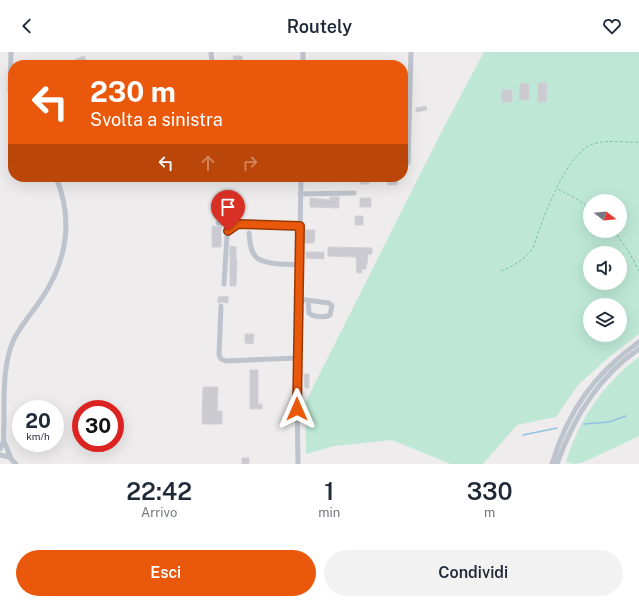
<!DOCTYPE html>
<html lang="it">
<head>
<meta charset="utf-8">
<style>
	:root { --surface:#fff; --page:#f2f2f3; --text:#1f2937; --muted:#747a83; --accent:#ea580c }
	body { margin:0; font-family:"Public Sans",sans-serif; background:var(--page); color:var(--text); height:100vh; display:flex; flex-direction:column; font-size:15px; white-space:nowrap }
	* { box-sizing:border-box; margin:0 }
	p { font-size:13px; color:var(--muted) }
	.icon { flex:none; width:22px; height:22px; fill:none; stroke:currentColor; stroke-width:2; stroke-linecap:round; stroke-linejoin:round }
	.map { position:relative; height:412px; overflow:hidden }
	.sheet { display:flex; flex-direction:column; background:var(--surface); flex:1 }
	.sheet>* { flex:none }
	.banner { position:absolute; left:8px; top:8px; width:400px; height:122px; border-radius:16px; box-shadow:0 4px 16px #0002; background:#ea580c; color:#fff; overflow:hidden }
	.needle { width:26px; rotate:106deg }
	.tools { position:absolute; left:583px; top:142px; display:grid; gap:8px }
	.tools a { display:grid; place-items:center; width:44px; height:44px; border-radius:50%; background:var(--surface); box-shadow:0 4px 16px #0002; font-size:20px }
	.speed { position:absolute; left:12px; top:348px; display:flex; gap:8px; font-size:20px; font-weight:700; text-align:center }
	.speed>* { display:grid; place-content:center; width:52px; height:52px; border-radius:50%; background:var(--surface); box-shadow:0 4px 16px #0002; line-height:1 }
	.speed small { font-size:10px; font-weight:400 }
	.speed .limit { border:6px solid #d22; background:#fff; color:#111 }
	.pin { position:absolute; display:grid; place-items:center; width:34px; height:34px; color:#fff; margin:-41px -17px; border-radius:50% 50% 50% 0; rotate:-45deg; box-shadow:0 0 4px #0007 }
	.pin .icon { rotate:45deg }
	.me { position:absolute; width:44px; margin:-22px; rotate:0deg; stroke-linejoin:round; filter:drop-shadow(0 0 3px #0008) }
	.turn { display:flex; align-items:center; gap:14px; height:84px; padding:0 16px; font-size:18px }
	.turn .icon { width:52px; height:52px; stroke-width:2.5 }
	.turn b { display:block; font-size:28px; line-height:34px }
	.lanes { display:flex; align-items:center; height:38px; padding:0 16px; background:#0003; justify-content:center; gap:20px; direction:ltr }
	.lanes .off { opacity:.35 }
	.eta { display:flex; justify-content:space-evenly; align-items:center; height:68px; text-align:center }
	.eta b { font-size:24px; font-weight:600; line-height:28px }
	.button { display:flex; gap:8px; margin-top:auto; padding:8px 16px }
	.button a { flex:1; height:46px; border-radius:24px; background:var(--accent); color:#fff; font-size:16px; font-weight:600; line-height:46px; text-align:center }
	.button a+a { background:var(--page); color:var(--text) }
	header { display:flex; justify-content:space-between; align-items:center; height:52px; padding:0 16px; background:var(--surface); font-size:18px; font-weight:600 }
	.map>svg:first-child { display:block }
	.green { fill:#bee8d5; fill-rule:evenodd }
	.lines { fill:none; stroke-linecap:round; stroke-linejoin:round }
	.stream { stroke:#90c4e1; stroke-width:1.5 }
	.building { fill:#cacad0; stroke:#d0d1d7 }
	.path { stroke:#7ac2aa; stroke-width:1; stroke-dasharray:3 2; stroke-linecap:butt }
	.minor { stroke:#bec4cd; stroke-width:5 }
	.route-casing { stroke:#983908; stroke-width:10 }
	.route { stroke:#ea580c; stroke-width:7 }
</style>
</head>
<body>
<header><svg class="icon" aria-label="back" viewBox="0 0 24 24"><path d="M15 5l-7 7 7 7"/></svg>Routely<svg class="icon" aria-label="heart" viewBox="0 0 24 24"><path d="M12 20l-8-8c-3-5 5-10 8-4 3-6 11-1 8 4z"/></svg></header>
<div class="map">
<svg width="639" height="412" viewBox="0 0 639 412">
	<rect width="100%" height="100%" fill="#eeecec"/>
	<path class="green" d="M 484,0 L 639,0 L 639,282 L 609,305 L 578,333 L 556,365 L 517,373 L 483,412 L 451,412 L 392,388 L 334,394 L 306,402 L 305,351 L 445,73 ZM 590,149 L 620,149 L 620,179 L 590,179 ZM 590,201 L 620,201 L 620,231 L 590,231 ZM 590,253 L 620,253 L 620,283 L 590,283 Z
		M 639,305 L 639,384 L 584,410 L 575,412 L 566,410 C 579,367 603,332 639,305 Z"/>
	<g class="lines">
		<path class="stream" d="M 584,372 L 609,370 L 626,364
			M 523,383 L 557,376"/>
	</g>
	<path class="building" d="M 84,4 L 88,13 L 62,13 Z
		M 233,4 L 242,4 L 243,13 L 217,13 L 217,9 L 234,8 Z
		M 520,31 L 529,32 L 529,48 L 519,48 Z
		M 538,31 L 547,31 L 546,50 L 538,50 Z
		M 502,38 L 512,38 L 512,50 L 502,50 Z
		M 426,54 L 427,58 L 416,60 L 416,56 Z
		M 220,125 L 240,125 L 239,130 L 220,128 Z
		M 325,125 L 331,125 L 331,130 L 325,130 Z
		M 360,125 L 369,125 L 369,132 L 360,132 Z
		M 387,125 L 397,125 L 397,133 L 388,133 Z
		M 330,145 L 339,145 L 339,156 L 310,155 L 310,146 L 330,148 Z
		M 360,146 L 371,146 L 371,155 L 360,155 Z
		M 355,164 L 363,164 L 363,173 L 355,173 Z
		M 212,174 L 221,175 L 221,195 L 212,195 Z
		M 304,178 L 315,178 L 314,191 L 304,191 Z
		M 230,194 L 236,195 L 236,207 L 237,207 L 236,234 L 230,234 Z
		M 328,195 L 372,196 L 372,202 L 368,202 L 367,213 L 366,213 L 366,217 L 362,217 L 362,221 L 357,221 L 356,205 L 328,204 Z
		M 306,200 L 324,200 L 324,207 L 306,206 Z
		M 228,244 L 228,251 L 221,250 L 218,251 L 218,245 Z
		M 245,282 L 254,282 L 253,292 L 245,291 Z
		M 250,318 L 258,318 L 258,352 L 262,352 L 262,357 L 250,357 Z
		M 304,322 L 309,322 L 309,336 L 305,336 Z
		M 203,335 L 218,335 L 217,359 L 222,359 L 222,372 L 202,372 Z
		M 242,406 L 249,406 L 249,412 L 242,412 Z"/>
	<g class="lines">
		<path class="path" d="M 558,137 L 575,146 L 590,156
			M 614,179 L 629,200 L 639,219
			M 501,219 C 513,214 526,207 533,196 C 535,190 537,184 539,178 C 548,155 568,100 593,92 C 608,87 624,91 639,90"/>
		<path class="minor" d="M 11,0 L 10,39 L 13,50
			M 211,0 L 212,13
			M 303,13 L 303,0
			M 408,111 L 411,0
			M 300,142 L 354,141
			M 218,171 L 300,174
			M 249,181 C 250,189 250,199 256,205 C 264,213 288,212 299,213
			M 224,232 L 227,184 L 228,179 L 238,172
			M 298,247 L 329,251 L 332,254 L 330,263 C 325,266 313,265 309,261 L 308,248
			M 221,254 L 219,303 L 221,307 L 226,309 L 297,306
			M 0,397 L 4,388
			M 0,403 L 9,405 L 16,412
			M 11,406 C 9,401 6,395 4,389 C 3,383 4,374 4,368 C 4,341 3,311 14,287 C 21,273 31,262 40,249 C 67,210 74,169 56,125
			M 298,412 L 297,343 L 301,125
			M 552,412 C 568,359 594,322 639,290
			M 557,412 C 573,367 599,324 639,297"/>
	</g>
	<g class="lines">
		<defs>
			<path id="route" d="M 228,179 L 238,172 L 300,174 L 297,357"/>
		</defs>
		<use href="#route" class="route-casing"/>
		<use href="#route" class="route"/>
	</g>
</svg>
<div class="tools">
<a><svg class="needle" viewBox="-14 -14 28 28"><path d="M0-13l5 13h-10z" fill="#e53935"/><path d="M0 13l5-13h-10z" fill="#747a83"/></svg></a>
<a><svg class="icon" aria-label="sound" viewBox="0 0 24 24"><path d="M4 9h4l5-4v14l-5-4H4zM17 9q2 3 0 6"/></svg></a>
<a><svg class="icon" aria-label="layers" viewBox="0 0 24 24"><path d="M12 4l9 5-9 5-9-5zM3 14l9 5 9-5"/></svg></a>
</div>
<div class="speed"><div>20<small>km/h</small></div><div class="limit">30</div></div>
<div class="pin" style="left:228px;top:179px;background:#d93025"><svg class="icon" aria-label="arrive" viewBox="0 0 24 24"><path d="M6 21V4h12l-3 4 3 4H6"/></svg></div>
<svg class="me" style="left:297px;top:357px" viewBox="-20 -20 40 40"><path d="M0-17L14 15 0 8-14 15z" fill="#ea580c" stroke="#fff" stroke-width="4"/></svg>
<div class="banner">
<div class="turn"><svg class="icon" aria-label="left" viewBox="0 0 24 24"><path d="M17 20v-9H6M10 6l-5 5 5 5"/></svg><div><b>230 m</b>Svolta a sinistra</div></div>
<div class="lanes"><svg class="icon" aria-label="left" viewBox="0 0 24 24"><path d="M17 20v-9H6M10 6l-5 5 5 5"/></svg><svg class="icon off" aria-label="ahead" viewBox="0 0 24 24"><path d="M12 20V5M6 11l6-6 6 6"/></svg><svg class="icon off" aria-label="right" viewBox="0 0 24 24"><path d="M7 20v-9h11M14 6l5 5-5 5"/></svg></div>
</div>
</div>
<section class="sheet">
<div class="eta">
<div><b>22:42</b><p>Arrivo</p></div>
<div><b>1</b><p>min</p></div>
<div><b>330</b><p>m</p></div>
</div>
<div class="button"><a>Esci</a><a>Condividi</a></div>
</section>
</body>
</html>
